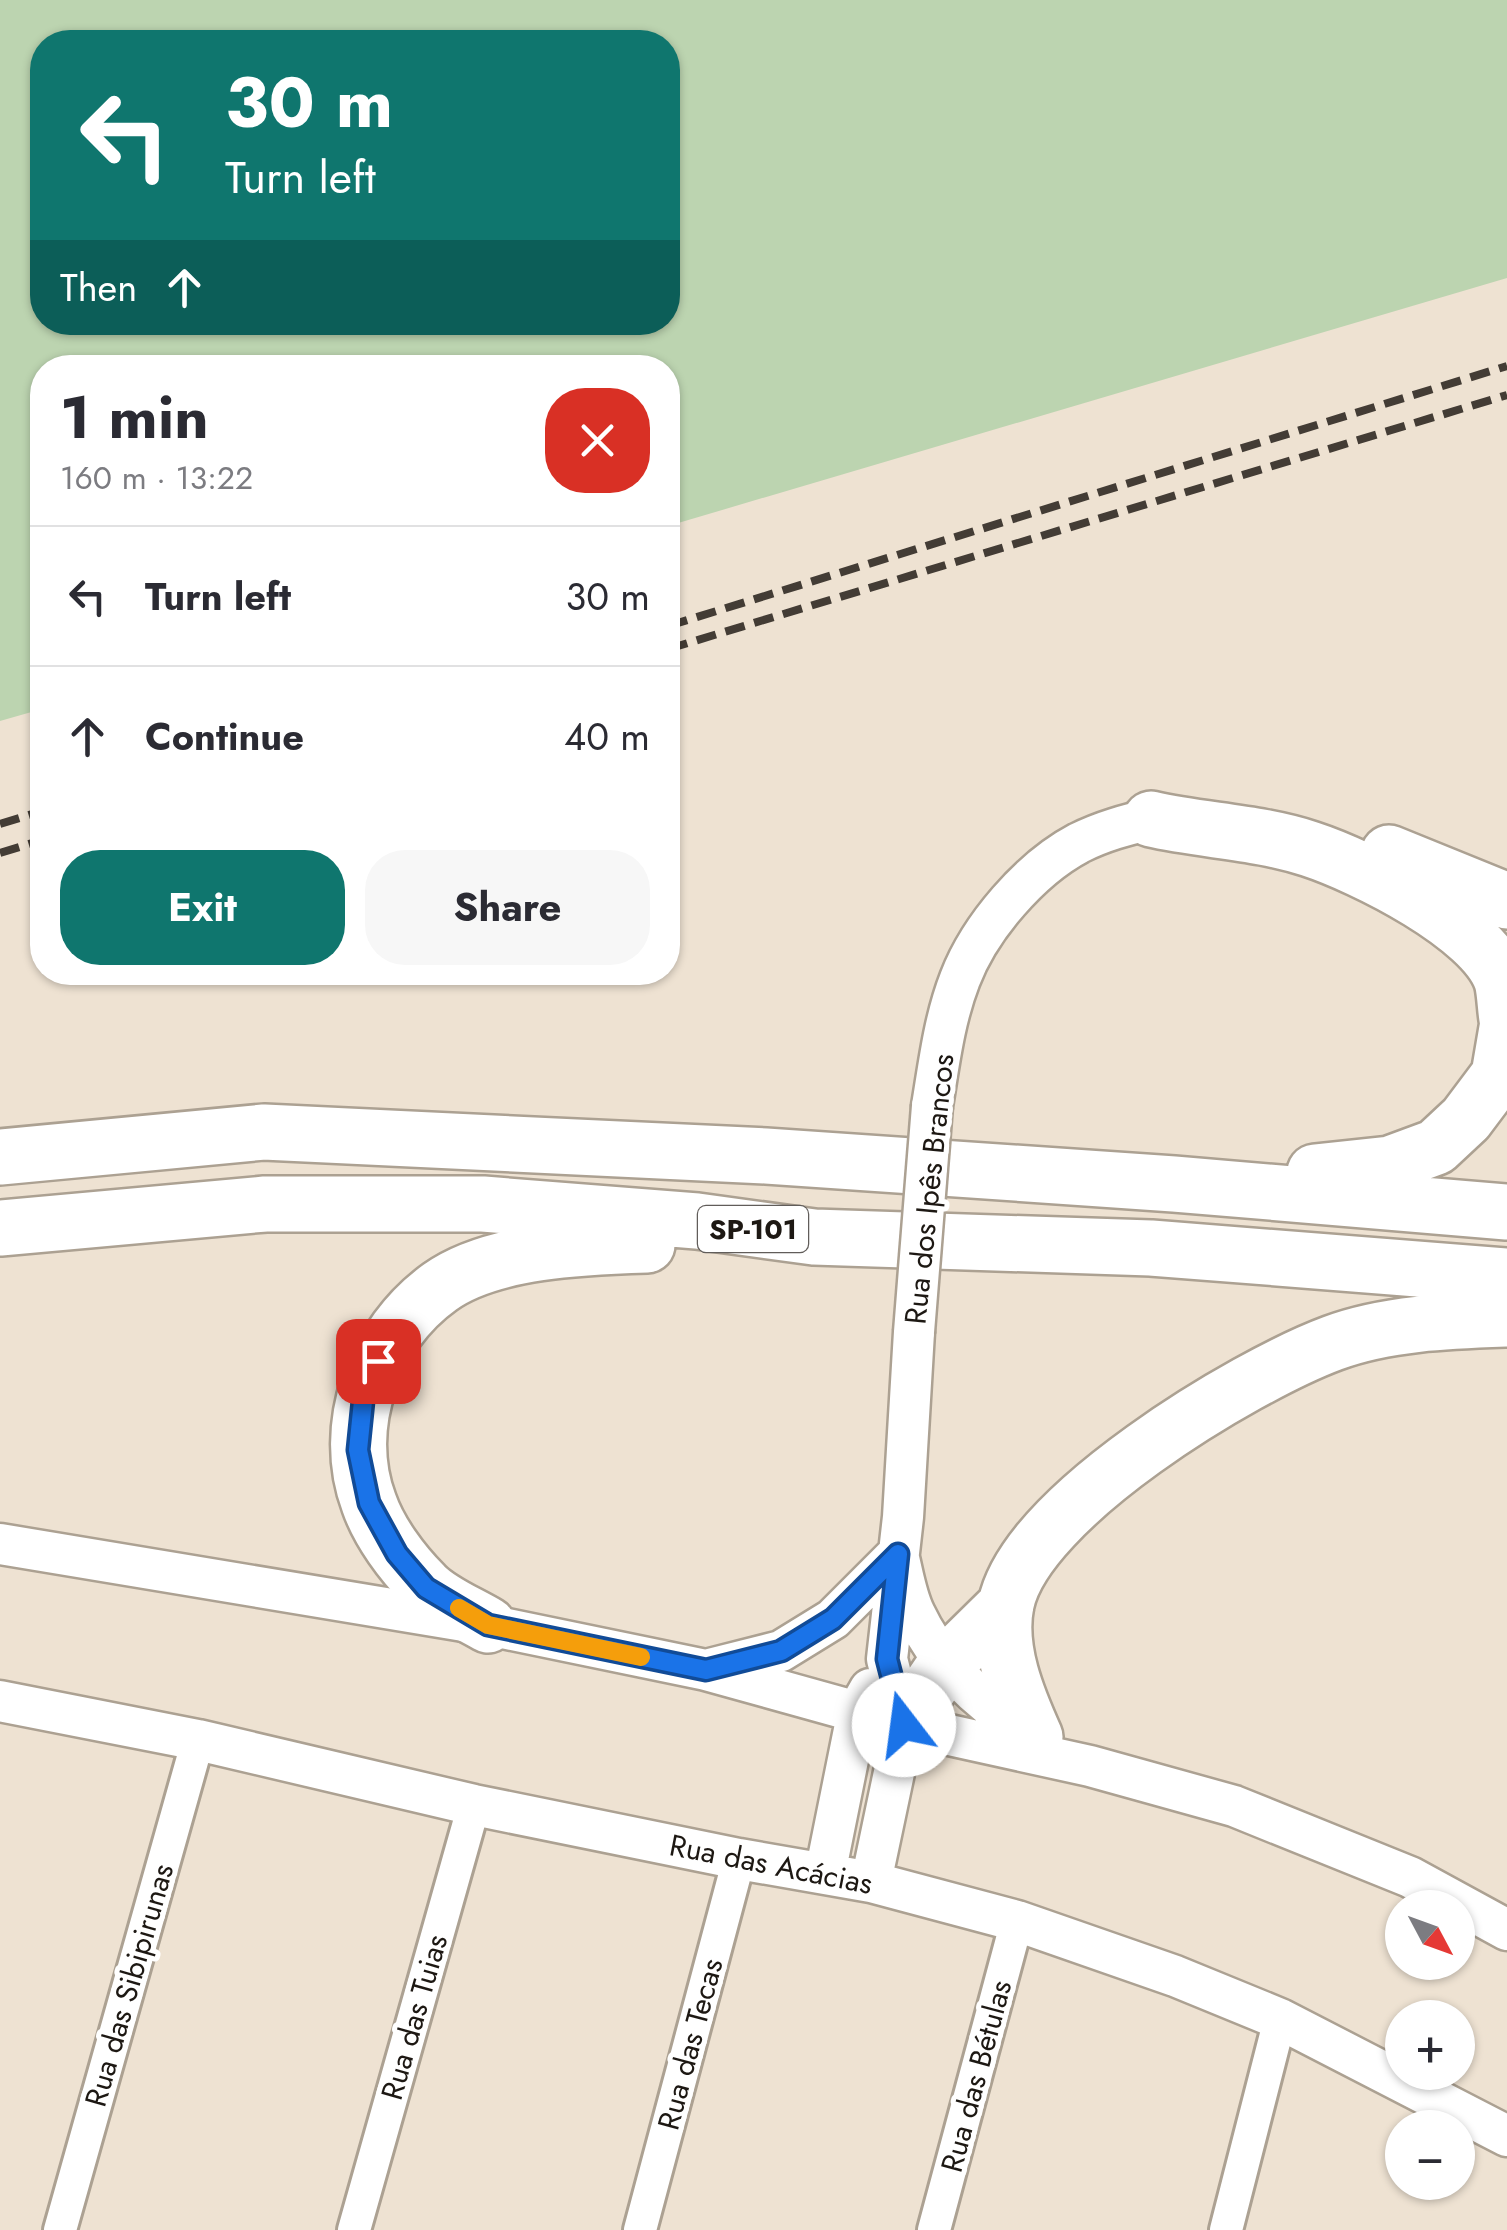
<!DOCTYPE html>
<html lang="en">
<head>
<meta charset="utf-8">
<style>
	:root { --surface:#fff; --page:#f7f7f7; --text:#2b2b33; --muted:#7c7c81; --line:#e1e1e2; --accent:#0f766e }
	body { margin:0; font-family:Jost,sans-serif; background:var(--page); color:var(--text); height:100vh; display:flex; flex-direction:column; font-size:38px; white-space:nowrap }
	* { box-sizing:border-box; margin:0 }
	p { font-size:32px; color:var(--muted) }
	.icon { flex:none; width:55px; height:55px; fill:none; stroke:currentColor; stroke-width:2; stroke-linecap:round; stroke-linejoin:round }
	.map { position:relative; flex:1; overflow:hidden }
	.details { position:absolute; left:30px; top:355px; width:650px; height:630px; display:flex; flex-direction:column; background:var(--surface); border-radius:40px; box-shadow:0 2px 8px #0004 }
	.details>* { flex:none }
	.guide { position:absolute; left:30px; top:30px; width:650px; height:305px; border-radius:40px; box-shadow:0 2px 8px #0004; background:#0f766e; color:#fff; overflow:hidden }
	.needle { width:65px; rotate:131deg }
	.fabs { position:absolute; left:1385px; top:1890px; display:grid; gap:20px }
	.fabs a { display:grid; place-items:center; width:90px; height:90px; border-radius:50%; background:var(--surface); box-shadow:0 2px 8px #0004; font-size:50px }
	.pin { position:absolute; display:grid; place-items:center; width:85px; height:85px; color:#fff; margin:-42px; border-radius:20px; box-shadow:0 5px 15px #0006 }
	.me { position:absolute; width:110px; margin:-55px; rotate:345deg; stroke-linejoin:round; filter:drop-shadow(0 0 8px #0008) }
	.turn { display:flex; align-items:center; gap:35px; height:210px; padding:0 30px; font-size:45px }
	.turn .icon { width:130px; height:130px; stroke-width:2.5 }
	.turn b { display:block; font-size:70px; line-height:85px }
	.then { display:flex; align-items:center; height:95px; padding:0 30px; background:#0003; gap:20px; font-size:38px }
	.round { display:grid; place-items:center; flex:none; width:105px; height:105px; border-radius:40px; background:var(--page) }
	.overview { display:flex; align-items:center; justify-content:space-between; height:170px; padding:0 30px }
	h1 { font-size:60px; font-weight:700; line-height:75px }
	.primary-button { display:flex; gap:20px; margin-top:auto; padding:20px 30px }
	.primary-button a { flex:1; height:115px; border-radius:40px; background:var(--accent); color:#fff; font-size:40px; font-weight:700; line-height:115px; text-align:center }
	.primary-button a+a { background:var(--page); color:var(--text) }
	ul { padding:0; list-style:none }
	li { display:flex; align-items:center; gap:30px; height:140px; padding:0 30px; border-top:2px solid var(--line) }
	li div { flex:1 }
	li b { display:block; font-size:38px }
	li em { font-style:normal }
	.map>svg:first-child { display:block }
	.green { fill:#bcd4b0; fill-rule:evenodd }
	.lines { fill:none; stroke-linecap:round; stroke-linejoin:round }
	.minor-casing { stroke:#aca192; stroke-width:38 }
	.tertiary-casing { stroke:#aca192; stroke-width:45 }
	.trunk-casing { stroke:#aca192; stroke-width:60 }
	.minor { stroke:#fff; stroke-width:32 }
	.tertiary { stroke:#fff; stroke-width:40 }
	.trunk { stroke:#fff; stroke-width:55 }
	.rail { stroke:#433c35; stroke-width:8; stroke-dasharray:20 10; stroke-linecap:butt }
	.tertiary-bridge-casing { stroke:#aca192; stroke-width:45; stroke-linecap:butt }
	.tertiary-bridge { stroke:#fff; stroke-width:40 }
	.route-casing { stroke:#114b97; stroke-width:25 }
	.route { stroke:#1a73e8; stroke-width:18 }
	.slow { stroke:#f59e0b; stroke-width:18 }
	.labels { text-anchor:middle; dominant-baseline:central; stroke-width:10; stroke-linejoin:round; paint-order:stroke }
	.shield { fill:#fff; stroke:#615d5a; stroke-width:2.5 }
	.shield-label { font-size:28px; font-weight:bold; fill:#1d1813 }
	.street-label { font-size:30px; fill:#1d1813; stroke:#fff }
</style>
</head>
<body>
<div class="map">
<svg width="1507" height="2230" viewBox="0 0 1507 2230">
	<rect width="100%" height="100%" fill="#eee2d2"/>
	<path class="green" d="M 0,0 L 1507,0 L 1507,278 L 668,526 L 668,368 L 42,368 L 42,709 L 0,721 ZM 42,42 L 668,42 L 668,322 L 42,322 Z"/>
	<g class="lines">
		<defs>
			<path id="minor" d="M 60,2230 L 198,1740
				M 354,2230 L 474,1805
				M 640,2230 L 739,1859
				M 934,2230 L 1017,1921
				M 1226,2230 L 1280,2019"/>
			<path id="tertiary" d="M 932,1106 C 939,1064 944,1020 960,979 C 980,927 1030,869 1079,843 C 1103,831 1126,825 1151,819
				M 0,1544 L 488,1625 L 706,1670 L 904,1725 L 1090,1766 L 1234,1806 L 1410,1877 L 1507,1930
				M 710,1669 L 781,1651 L 833,1619 L 898,1554 C 903,1574 906,1596 915,1614 C 941,1669 986,1708 1038,1739
				M 0,1701 L 198,1740 L 474,1805 L 739,1859 L 871,1882 L 1017,1921 L 1175,1976 L 1280,2019 L 1507,2136
				M 825,1874 L 858,1710 L 870,1689
				M 871,1882 L 904,1725 L 887,1659 L 903,1517 L 914,1332"/>
			<path id="trunk" d="M 1151,819 C 1204,831 1259,832 1310,849 C 1362,866 1484,926 1502,981 C 1505,992 1505,1007 1507,1019
				M 1389,853 L 1507,901
				M 0,1157 L 264,1132 L 766,1156 L 1174,1184 L 1507,1212
				M 1315,1172 L 1390,1164 L 1436,1147 L 1466,1119 L 1499,1075 L 1507,1028
				M 0,1228 L 265,1204 L 483,1204 L 697,1221 L 814,1237 L 1151,1248 L 1507,1276
				M 488,1625 C 468,1613 440,1602 424,1585 C 402,1563 379,1532 369,1503 C 340,1426 374,1334 440,1287 C 492,1250 585,1247 647,1245
				M 904,1725 L 945,1665 L 1006,1605
				M 1035,1737 C 1017,1697 997,1649 1006,1604 C 1026,1507 1244,1376 1333,1343 C 1387,1323 1450,1321 1507,1319"/>
		</defs>
		<use href="#minor" class="minor-casing"/>
		<use href="#tertiary" class="tertiary-casing"/>
		<use href="#trunk" class="trunk-casing"/>
		<use href="#minor" class="minor"/>
		<use href="#tertiary" class="tertiary"/>
		<use href="#trunk" class="trunk"/>
		<path class="rail" d="M 668,626 L 1507,366
			M 668,649 L 1507,395
			M 0,824 L 42,811
			M 0,853 L 42,840"/>
		<defs>
			<path id="tertiary-bridge" d="M 914,1332 L 932,1106"/>
		</defs>
		<use href="#tertiary-bridge" class="tertiary-bridge-casing"/>
		<use href="#tertiary-bridge" class="tertiary-bridge"/>
	</g>
	<g class="lines">
		<defs>
			<path id="route" d="M 378,1361 L 363,1401 L 358,1450 L 369,1503 L 397,1554 L 426,1588 L 488,1625 L 706,1670 L 781,1651 L 833,1619 L 898,1554 L 887,1659 L 904,1725"/>
		</defs>
		<use href="#route" class="route-casing"/>
		<use href="#route" class="route"/>
		<path class="slow" d="M 459,1608 L 488,1625 L 641,1657"/>
	</g>
	<g class="labels">
		<rect class="shield" x="698" y="1206" width="110" height="46" rx="8"/>
		<g class="shield-label">
			<text x="753" y="1229">SP-101</text>
		</g>
		<g class="street-label">
			<text transform="translate(929 1189) rotate(-84)">Rua dos Ipês Brancos</text>
			<text transform="translate(771 1864) rotate(11)">Rua das Acácias</text>
			<text transform="translate(129 1985) rotate(-74)">Rua das Sibipirunas</text>
			<text transform="translate(414 2017) rotate(-74)">Rua das Tuias</text>
			<text transform="translate(690 2044) rotate(-75)">Rua das Tecas</text>
			<text transform="translate(976 2076) rotate(-75)">Rua das Bétulas</text>
		</g>
	</g>
</svg>
<div class="fabs">
<a><svg class="needle" viewBox="-14 -14 28 28"><path d="M0-13l5 13h-10z" fill="#e53935"/><path d="M0 13l5-13h-10z" fill="#7c7c81"/></svg></a>
<a>+</a>
<a>−</a>
</div>
<div class="pin" style="left:378px;top:1361px;background:#d93025"><svg class="icon" aria-label="arrive" viewBox="0 0 24 24"><path d="M6 21V4h12l-3 4 3 4H6"/></svg></div>
<svg class="me" style="left:904px;top:1725px" viewBox="-20 -20 40 40"><circle r="19" fill="#fff"/><path d="M0-13L10 11 0 6-10 11z" fill="#1a73e8"/></svg>
<div class="guide">
<div class="turn"><svg class="icon" aria-label="left" viewBox="0 0 24 24"><path d="M17 20v-9H6M10 6l-5 5 5 5"/></svg><div><b>30 m</b>Turn left</div></div>
<div class="then">Then<svg class="icon" aria-label="ahead" viewBox="0 0 24 24"><path d="M12 20V5M6 11l6-6 6 6"/></svg></div>
</div>
<section class="details">
<div class="overview"><div><h1>1 min</h1><p>160 m · 13:22</p></div><a class="round" style="background:#d93025;color:#fff"><svg class="icon" aria-label="close" viewBox="0 0 24 24"><path d="M6 6l12 12M18 6L6 18"/></svg></a></div>
<ul>
<li><svg class="icon" aria-label="left" viewBox="0 0 24 24"><path d="M17 20v-9H6M10 6l-5 5 5 5"/></svg><div><b>Turn left</b></div><em>30 m</em></li>
<li><svg class="icon" aria-label="ahead" viewBox="0 0 24 24"><path d="M12 20V5M6 11l6-6 6 6"/></svg><div><b>Continue</b></div><em>40 m</em></li>
</ul>
<div class="primary-button"><a>Exit</a><a>Share</a></div>
</section>
</div>
</body>
</html>
